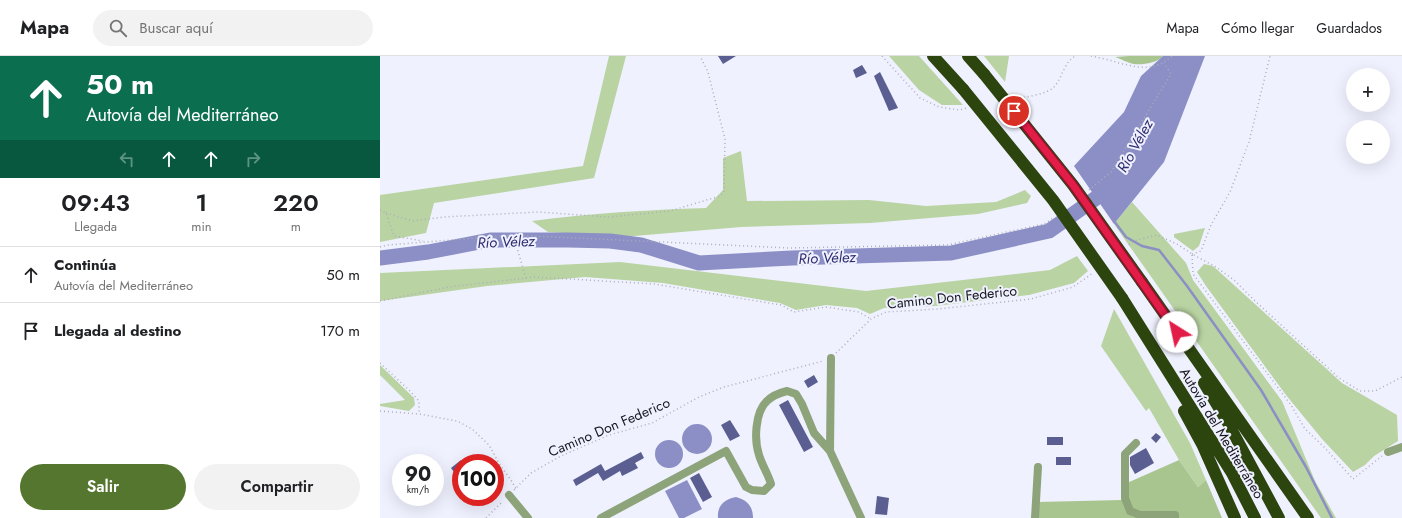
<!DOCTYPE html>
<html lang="es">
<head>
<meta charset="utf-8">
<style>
	:root { --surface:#fff; --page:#f2f2f2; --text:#202124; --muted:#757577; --line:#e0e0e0; --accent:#54762e }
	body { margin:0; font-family:Jost,sans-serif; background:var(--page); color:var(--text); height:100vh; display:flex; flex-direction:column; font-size:15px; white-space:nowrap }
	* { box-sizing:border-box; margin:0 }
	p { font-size:13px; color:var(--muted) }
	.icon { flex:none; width:22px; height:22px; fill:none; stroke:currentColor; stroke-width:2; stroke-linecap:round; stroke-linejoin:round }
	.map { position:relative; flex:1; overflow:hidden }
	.drawer { display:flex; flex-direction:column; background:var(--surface); width:380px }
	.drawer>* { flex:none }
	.top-card { background:#0b6e4f; color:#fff; overflow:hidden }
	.fabs { position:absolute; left:966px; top:12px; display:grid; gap:8px }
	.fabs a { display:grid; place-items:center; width:44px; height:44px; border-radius:50%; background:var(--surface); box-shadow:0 4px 16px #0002; font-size:20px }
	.speed { position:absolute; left:12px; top:398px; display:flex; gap:8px; font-size:20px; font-weight:700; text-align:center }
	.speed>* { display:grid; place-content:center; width:52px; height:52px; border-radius:50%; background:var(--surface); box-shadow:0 4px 16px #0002; line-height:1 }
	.speed small { font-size:10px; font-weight:400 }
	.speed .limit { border:6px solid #d22; background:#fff; color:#111 }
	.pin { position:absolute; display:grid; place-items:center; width:34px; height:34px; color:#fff; margin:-17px; border:2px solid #fff; border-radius:50%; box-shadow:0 1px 4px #0007 }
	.me { position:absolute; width:44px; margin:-22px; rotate:325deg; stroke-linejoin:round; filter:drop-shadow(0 0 3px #0008) }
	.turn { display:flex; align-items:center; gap:14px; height:84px; padding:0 20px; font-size:18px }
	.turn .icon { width:52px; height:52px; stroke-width:2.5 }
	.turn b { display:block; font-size:28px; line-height:34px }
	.lanes { display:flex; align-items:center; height:38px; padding:0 20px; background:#0003; justify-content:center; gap:20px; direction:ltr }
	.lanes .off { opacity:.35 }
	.eta { display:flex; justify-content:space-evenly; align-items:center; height:68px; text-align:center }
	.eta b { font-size:24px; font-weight:600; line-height:28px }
	.primary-button { display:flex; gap:8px; margin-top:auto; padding:8px 20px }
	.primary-button a { flex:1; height:46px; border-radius:24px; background:var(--accent); color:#fff; font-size:16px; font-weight:600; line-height:46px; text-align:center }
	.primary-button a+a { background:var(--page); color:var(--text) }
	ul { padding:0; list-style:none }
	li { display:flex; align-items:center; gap:12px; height:56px; padding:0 20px; border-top:1px solid var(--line) }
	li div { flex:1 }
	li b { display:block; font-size:15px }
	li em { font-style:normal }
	header { display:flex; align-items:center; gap:24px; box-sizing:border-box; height:56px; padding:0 20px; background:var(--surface); border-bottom:1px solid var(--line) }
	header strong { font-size:19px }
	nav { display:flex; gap:22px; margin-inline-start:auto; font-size:14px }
	.search { width:280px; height:36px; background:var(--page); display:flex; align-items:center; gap:10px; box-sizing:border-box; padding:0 14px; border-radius:22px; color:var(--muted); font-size:15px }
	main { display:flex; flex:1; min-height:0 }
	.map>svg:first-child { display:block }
	.green { fill:#b9d3a2 }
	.forest { fill:#a9c58f }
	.water { fill:#8b8fc5 }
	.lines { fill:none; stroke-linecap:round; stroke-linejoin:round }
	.stream { stroke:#8b8fc5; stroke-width:2.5 }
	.river { stroke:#8b8fc5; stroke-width:15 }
	.building { fill:#5a5e90 }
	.path { stroke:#acaeb9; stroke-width:1.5; stroke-dasharray:1 3; stroke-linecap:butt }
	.minor { stroke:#8da37a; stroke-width:8 }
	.highway { stroke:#2c440e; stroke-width:12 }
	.highway-bridge { stroke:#2c440e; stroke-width:12 }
	.route-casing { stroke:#92132f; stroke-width:10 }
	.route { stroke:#e11d48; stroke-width:7 }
	.labels { text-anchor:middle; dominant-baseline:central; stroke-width:4; stroke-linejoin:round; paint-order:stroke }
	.street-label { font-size:14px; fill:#16161e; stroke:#eff1fe }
	.water-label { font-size:15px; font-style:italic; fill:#2f2d6f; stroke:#eff1fe }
</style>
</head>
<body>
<header>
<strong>Mapa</strong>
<div class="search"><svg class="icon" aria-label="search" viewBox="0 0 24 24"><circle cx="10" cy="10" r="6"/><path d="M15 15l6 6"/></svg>Buscar aquí</div>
<nav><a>Mapa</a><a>Cómo llegar</a><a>Guardados</a></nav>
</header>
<main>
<section class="drawer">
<div class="top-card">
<div class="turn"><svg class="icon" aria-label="ahead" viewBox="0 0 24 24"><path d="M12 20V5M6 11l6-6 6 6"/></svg><div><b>50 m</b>Autovía del Mediterráneo</div></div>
<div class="lanes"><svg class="icon off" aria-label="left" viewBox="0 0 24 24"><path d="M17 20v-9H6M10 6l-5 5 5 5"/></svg><svg class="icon" aria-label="ahead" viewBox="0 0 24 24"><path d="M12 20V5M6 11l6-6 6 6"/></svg><svg class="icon" aria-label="ahead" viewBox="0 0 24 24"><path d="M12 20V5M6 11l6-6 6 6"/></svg><svg class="icon off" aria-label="right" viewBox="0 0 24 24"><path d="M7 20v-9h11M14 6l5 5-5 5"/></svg></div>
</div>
<div class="eta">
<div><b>09:43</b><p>Llegada</p></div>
<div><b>1</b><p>min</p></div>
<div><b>220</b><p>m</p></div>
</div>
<ul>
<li><svg class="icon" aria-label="ahead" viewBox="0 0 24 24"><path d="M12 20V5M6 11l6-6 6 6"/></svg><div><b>Continúa</b><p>Autovía del Mediterráneo</p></div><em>50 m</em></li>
<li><svg class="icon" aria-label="arrive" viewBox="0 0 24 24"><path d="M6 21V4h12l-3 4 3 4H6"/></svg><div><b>Llegada al destino</b></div><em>170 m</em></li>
</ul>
<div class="primary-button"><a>Salir</a><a>Compartir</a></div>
</section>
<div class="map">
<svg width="1022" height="462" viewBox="0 0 1022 462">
	<rect width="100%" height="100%" fill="#eff1fe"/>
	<path class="green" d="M 229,0 L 246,0 L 214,122 L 54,147 L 46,177 L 0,186 L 0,139 L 203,110 Z
		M 509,0 L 539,0 L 583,49 L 562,49 L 539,34 Z
		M 604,0 L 629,0 L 625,26 Z
		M 361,95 L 367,145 L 489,144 L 546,150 L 616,146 L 645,134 L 651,140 L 647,147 L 598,158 L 490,167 L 361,171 L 242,181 L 168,176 L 152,165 C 210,157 268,154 326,152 L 343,134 L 343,102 Z
		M 752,146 L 806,207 L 813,224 L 902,345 L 935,425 L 956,462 L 941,462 L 734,168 Z
		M 825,172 L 819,190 L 813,195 L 794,181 L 794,178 Z
		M 697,200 L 708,215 L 694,227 L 649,239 L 555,250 L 504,252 L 490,258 L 477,252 L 446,249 L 416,254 L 400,247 L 283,227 L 205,221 L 107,230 L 0,245 L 0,217 L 240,206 L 486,235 L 670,214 Z
		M 824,208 L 833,210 L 962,327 L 1017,359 L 1018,385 L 994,400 L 985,409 L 973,416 L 942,383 L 906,339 L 826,230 L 817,216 Z
		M 734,253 L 810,387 L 826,424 L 818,431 L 799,404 L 769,352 L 766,355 L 721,290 Z
		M 0,309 L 34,342 L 35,349 L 29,355 L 0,350 L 0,348 L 25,344 L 0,319 Z"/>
	<path class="forest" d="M 749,0 L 783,0 C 778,7 762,9 754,8 C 748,7 741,3 735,1 Z
		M 799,404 L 818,431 L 826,424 L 842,462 L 658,462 L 658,446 L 741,444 L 747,427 Z"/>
	<path class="water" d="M 783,0 L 825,0 L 784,106 L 734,168 L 694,110 L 744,56 L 761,20 Z
		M302 383a15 15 0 1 1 30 0a15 15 0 1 1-30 0Z
		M275 398a14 14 0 1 1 28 0a14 14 0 1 1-28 0Z
		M 307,424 L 322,453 L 304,462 L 299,462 L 285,435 Z
		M 356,441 C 367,444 373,450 373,462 L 338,462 C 337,450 344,443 356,441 Z"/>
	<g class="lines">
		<path class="stream" d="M 734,165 L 746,181 L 762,190 L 779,194 L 807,230 L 881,334 L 926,411 L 952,462"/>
		<path class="river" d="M 0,202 L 48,196 L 110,184 L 188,184 L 230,185 L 261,189 L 319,207 L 412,202 L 571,197 L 669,175 L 719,140 L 731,129"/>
	</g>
	<path class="building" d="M 338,0 L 356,0 L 343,8 Z
		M 482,9 L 487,17 L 476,22 L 473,14 Z
		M 500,16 L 518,52 L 509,55 L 494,20 Z
		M 434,319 L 438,326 L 428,332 L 424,325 Z
		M 408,344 L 433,391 L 424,396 L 399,349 Z
		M 350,364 L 360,380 L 350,385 L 341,369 Z
		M 776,377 L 781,381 L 776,387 L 771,382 Z
		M 667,381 L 683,381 L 683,389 L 667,389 Z
		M 766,392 L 774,407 L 755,418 L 750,409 L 750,401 Z
		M 261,396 L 264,402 L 255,407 L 258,412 L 242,420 L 240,415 L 223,425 L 218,417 L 196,430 L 193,424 L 221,408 L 225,415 Z
		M 676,401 L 691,401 L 691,409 L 676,409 Z
		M 81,404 L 81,416 L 77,420 L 71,412 Z
		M 319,417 L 332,441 L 323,446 L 310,422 Z
		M 497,440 L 509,442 L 507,459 L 495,458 Z"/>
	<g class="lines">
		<path class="path" d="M 502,0 L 540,42 L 559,51 L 579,54 L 587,52
			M 711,0 C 720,2 730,4 739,7 C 761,12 773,16 792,0
			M 636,43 C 645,41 668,38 674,31 C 683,21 684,5 696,0
			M 709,134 L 731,116 L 791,18 L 784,7
			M 0,154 L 6,157 L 14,180 L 43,185
			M 6,157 L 33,165 L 64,161 L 158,156 L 229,161 L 290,155 L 340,140 L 344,136 L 345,83 L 328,16 L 320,0
			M 133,179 L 146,222
			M 749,189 L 757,184 L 777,179 L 797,188 L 812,198 L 836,211 L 854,224 L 875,245 L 959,322 L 980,335 L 995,335 L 1022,321
			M 0,191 L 8,189 L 133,179 L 409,192 L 567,189 L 664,168 L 673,162
			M 812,198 L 821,195 L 831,169 L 850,136 L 869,86 L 890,0
			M 812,199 L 813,218 L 911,349 L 925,373 L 944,391 L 973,423 L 1002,400
			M 0,245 L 69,231 L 155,221 L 274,228 L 401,249 L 414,256 L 446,251 L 479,256 L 491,263
			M 456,297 L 491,263 L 506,256 L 558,253 L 651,243 L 693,231 L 713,217
			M 0,307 L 31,336 L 39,345 L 39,358
			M 0,355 L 39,358 L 77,365 L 92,373 L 109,389 L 120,409 L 131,424 L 136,433
			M 134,434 L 151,417 L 181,400 L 229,379 L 272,367 L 319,341 L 344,331 L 443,305
			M 106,462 L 123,445"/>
		<path class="minor" d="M 451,302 L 450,395 L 481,462
			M 756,387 L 745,398 L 745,442 L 750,455 L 760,459 L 795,459 L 795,462
			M 1008,396 L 1022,391
			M 129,439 L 148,462
			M 221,462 L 346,395 L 366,431 L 372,434 L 384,435 L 391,428 C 388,418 382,409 379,399 C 374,384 375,356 387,345 C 393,339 399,337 407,335 L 416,338 L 422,348 L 434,377 L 450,395
			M 655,462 L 658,411"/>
		<path class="highway" d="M 553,0 L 583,33
			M 588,0 L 604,18
			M 762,226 L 928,462
			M 742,242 L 852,417 L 875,462
			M 824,327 L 848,367 L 899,462
			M 804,355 L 823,390 L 855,462"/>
		<path class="highway-bridge" d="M 604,18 L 693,129 L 762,226
			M 583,33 L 673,144 L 742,242"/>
	</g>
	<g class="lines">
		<defs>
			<path id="route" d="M 634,55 L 693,129 L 797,276"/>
		</defs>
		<use href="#route" class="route-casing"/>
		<use href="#route" class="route"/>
	</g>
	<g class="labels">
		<g class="street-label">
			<text transform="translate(572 241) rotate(-6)">Camino Don Federico</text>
			<text transform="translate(229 371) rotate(-23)">Camino Don Federico</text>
			<text transform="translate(842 377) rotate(59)">Autovía del Mediterráneo</text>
		</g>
		<g class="water-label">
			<text transform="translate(755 90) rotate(-61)">Río Vélez</text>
			<text transform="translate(126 186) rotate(-2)">Río Vélez</text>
			<text transform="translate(447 202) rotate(-2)">Río Vélez</text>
		</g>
	</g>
</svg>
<div class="fabs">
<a>+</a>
<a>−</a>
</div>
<div class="speed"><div>90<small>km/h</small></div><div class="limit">100</div></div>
<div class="pin" style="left:634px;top:55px;background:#d93025"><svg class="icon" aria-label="arrive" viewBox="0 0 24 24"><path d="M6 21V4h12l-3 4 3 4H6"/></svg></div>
<svg class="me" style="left:797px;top:276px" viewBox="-20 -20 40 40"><circle r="19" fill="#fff"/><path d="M0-13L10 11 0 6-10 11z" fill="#e11d48"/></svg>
</div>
</main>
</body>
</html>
